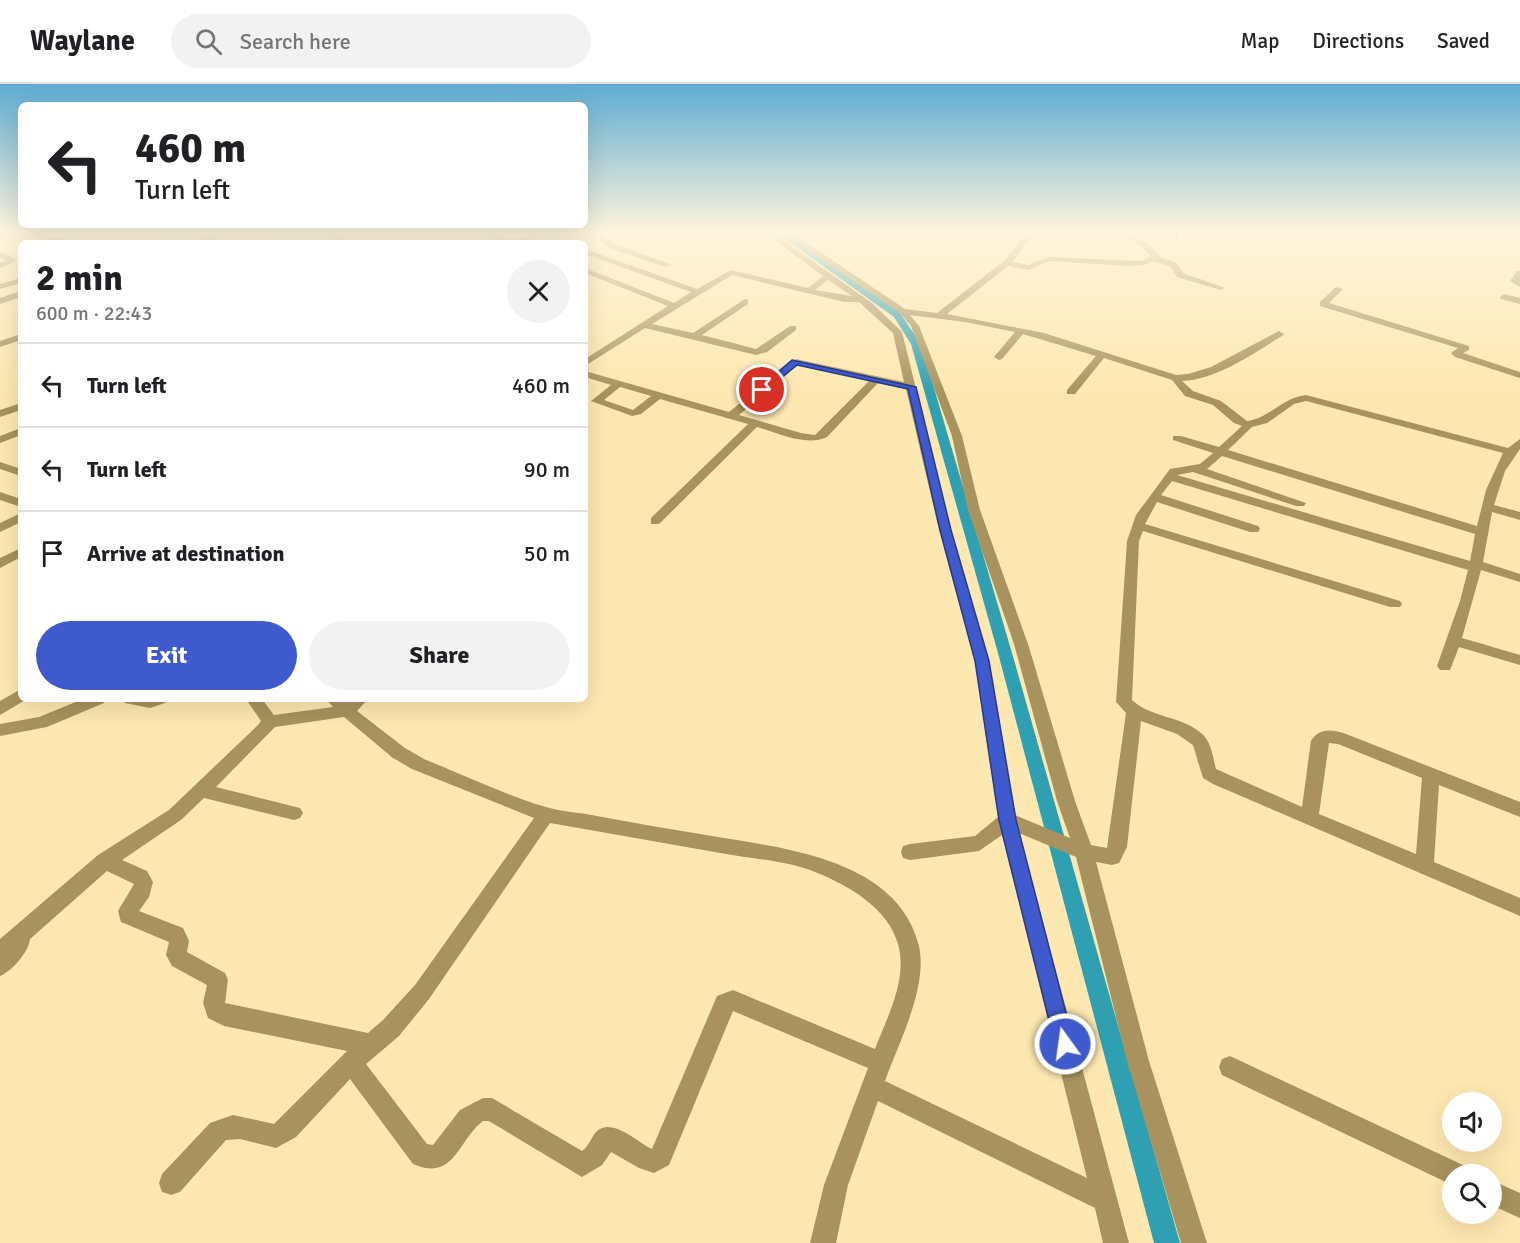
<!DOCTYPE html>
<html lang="en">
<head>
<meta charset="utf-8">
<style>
	:root { --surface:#fff; --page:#f2f2f2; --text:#202124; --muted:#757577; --line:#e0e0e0; --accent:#3f5acd }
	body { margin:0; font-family:Signika,sans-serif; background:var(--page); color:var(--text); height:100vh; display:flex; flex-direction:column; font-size:22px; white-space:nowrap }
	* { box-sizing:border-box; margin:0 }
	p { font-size:20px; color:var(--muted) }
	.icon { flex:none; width:33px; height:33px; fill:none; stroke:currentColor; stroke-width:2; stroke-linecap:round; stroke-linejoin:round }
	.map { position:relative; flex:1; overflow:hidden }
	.details { position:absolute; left:18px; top:156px; width:570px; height:462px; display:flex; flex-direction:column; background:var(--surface); border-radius:9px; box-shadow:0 6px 24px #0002 }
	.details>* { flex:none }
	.guide { position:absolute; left:18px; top:18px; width:570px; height:126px; border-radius:9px; box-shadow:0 6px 24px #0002; background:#fff; color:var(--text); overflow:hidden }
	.fabs { position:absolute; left:1442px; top:1008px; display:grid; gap:12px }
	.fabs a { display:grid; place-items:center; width:60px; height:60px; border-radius:50%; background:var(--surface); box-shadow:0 6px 24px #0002; font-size:30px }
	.pin { position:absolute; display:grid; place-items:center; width:51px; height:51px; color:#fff; margin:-26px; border:3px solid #fff; border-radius:50%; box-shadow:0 2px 6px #0007 }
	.me { position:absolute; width:66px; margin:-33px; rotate:346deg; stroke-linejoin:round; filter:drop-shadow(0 0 4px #0008) }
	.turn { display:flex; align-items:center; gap:21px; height:126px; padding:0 18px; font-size:27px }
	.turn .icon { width:78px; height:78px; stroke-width:2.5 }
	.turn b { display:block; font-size:42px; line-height:51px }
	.round { display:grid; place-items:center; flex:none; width:63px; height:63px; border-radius:32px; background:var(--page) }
	.overview { display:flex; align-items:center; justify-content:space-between; height:102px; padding:0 18px }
	h1 { font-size:36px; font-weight:700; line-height:45px }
	.button { display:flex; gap:12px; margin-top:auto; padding:12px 18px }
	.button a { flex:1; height:69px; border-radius:36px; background:var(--accent); color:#fff; font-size:24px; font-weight:700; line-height:69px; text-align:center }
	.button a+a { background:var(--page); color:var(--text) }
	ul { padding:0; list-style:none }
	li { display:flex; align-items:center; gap:18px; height:84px; padding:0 18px; border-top:2px solid var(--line) }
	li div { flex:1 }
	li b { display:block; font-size:22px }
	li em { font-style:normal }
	header { display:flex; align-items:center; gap:36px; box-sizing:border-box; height:84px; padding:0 30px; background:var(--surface); border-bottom:2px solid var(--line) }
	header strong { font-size:28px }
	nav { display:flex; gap:33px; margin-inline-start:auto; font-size:21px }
	.search { width:420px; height:54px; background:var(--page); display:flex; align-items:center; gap:15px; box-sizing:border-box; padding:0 21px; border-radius:33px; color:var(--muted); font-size:22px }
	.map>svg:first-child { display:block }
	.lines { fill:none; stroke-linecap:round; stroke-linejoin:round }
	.canal { fill:#2fa0b1; fill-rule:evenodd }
	.street { fill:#a8935e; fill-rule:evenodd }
	.route { fill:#3f5acd; stroke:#293a85; stroke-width:1.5 }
</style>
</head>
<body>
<header>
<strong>Waylane</strong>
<div class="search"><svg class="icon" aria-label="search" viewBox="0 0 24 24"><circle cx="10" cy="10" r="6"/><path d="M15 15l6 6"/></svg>Search here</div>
<nav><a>Map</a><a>Directions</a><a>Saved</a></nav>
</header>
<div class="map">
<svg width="1520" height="1159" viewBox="0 0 1520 1159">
	<rect width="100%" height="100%" fill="#fee8b1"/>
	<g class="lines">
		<path class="canal" d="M 774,147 L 782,147 L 900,229 L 921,260 L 1012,569 L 1180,1159 L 1154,1159 L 998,569 L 911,260 L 894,233 Z"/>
		<path class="street" d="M 17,147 L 17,149 L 0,152 L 0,148 Z
			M 24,147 C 35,147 42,153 52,154 C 64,156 79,147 91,147 L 54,159 Z
			M 179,147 L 190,147 L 166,156 L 162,154 Z
			M 264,147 L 331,149 L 357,159 L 320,152 L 279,152 Z
			M 473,147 C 486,147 498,155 511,155 C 529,155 546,147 564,147 L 517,159 L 500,159 Z
			M 591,147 L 599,147 L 613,159 L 672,181 L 665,183 L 607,163 Z
			M 762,147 L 770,147 L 872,219 L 902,248 L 951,446 L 989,577 L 1015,731 L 1070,754 L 1057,717 L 1014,560 L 968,426 L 952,352 L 911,242 L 900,229 L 781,147 L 789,147 L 905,225 L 937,229 L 1004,177 L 1022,154 L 997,147 L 1029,151 L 1042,147 L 1053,147 L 1028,157 L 1012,178 L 1028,181 L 1048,173 L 1142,177 L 1151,172 L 1141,162 L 1129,155 L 1129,147 L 1137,147 L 1137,154 L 1147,158 L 1160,173 L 1177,179 L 1183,189 L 1225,204 L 1221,206 L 1177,193 L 1171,183 L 1154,177 L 1144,181 L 1127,182 L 1049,177 L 1029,186 L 1008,182 L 947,230 L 1044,249 L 1176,291 L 1188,290 L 1211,283 L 1279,247 L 1284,250 L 1282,252 C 1252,270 1218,295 1182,297 L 1193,307 L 1221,317 L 1247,337 C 1269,335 1281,314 1306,311 L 1508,364 L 1520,355 L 1520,365 L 1505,387 L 1494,421 L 1520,428 L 1520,436 L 1492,428 L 1483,478 L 1520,490 L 1520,498 L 1481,486 L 1462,554 L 1520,571 L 1520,581 L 1459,563 L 1450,586 L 1440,586 L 1437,582 L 1460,517 L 1468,486 L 1172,397 L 1161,411 L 1258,442 L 1260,445 L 1258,448 L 1250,448 L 1157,418 L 1145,440 L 1400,517 L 1402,520 L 1400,523 L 1390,523 L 1143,447 L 1139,457 L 1132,616 C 1152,635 1187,632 1205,653 C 1212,662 1213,674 1216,685 L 1302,723 L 1311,657 C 1319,644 1332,645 1346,650 L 1520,718 L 1520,733 L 1439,701 L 1434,778 L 1520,814 L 1520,832 L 1213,700 L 1203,694 L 1193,661 L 1177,650 L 1141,637 L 1127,763 L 1119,779 L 1112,781 L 1096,778 L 1149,977 L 1207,1159 L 1181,1159 L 1127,977 L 1076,773 L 1019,749 L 1129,1159 L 1103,1159 L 1095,1124 L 878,1017 L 848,1101 L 836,1159 L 810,1159 L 824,1101 L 868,984 L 733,927 L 669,1081 L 654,1089 L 639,1084 L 611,1068 L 602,1081 L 582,1093 L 489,1037 L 483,1037 C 457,1057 455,1098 413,1080 L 350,995 L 296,1053 L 276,1064 L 240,1055 L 226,1056 L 180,1108 L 171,1111 L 162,1108 L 159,1099 L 162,1090 L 210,1039 L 233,1031 L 274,1040 L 347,967 L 224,942 L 208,934 L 203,919 L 207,901 L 172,882 L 166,871 L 169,858 L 121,838 L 118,827 L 134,800 L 107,787 L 30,855 C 29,868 12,887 0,892 L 0,855 L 98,771 L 169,726 L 258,641 L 261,637 L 246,615 L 262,615 L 274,631 L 333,623 L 326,615 L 344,615 L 347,618 L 350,615 L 368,615 L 357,627 L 405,664 L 424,675 C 464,691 505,711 546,723 C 559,727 573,728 586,730 C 628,738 670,745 712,752 C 783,764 898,775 919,862 C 928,903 899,958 885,997 L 1087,1094 L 1002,751 L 979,767 L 910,776 L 903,774 L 901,768 L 903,762 L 910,760 L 975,752 L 998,733 L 975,577 L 939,446 L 906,305 L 878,299 L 827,353 C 807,363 777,349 757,343 L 659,440 L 651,440 L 651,434 L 748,340 L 660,315 L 641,330 L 632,332 L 591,317 L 611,301 L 585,293 L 585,287 L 729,328 L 796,275 L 904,298 L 893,249 L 859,218 L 844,218 L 732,191 L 652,240 L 693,249 L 745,215 L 748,216 L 748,220 L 702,251 L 756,265 L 790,242 L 796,242 L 796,246 L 767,268 L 756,271 L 645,244 L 585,282 L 585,275 L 668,222 L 585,189 L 585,184 L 674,219 L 691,208 L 585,170 L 585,165 L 697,205 L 731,186 L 808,204 L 823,192 ZM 828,196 L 852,212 L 815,206 ZM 910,231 L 965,238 L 1015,248 L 994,273 L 999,276 L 1002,275 L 1023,250 L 1096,272 L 1067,306 L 1067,310 L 1075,310 L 1104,274 L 1172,296 L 1185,312 L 1213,321 L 1234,339 L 1242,342 L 1219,363 L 1181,352 L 1173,352 L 1173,356 L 1213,369 L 1200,380 L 1170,385 L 1136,431 L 1127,457 L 1116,618 L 1126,629 L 1107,764 L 1091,761 L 1075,717 L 1028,560 L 980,426 L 962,352 L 919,242 ZM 798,281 L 869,297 L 815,351 L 801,349 L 739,331 ZM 620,303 L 651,312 L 633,326 L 604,316 ZM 1306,317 L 1503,369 L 1486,406 L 1477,442 L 1228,366 L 1252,343 L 1267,339 L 1294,320 ZM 1222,372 L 1475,450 L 1470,477 L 1177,391 L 1193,388 L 1296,422 L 1304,422 L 1306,419 L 1207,385 ZM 344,633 L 393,674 L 412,685 L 534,734 L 415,901 L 383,936 L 368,949 L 225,919 L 228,896 L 225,889 L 187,868 L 189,857 L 183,844 L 139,827 L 149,813 L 153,798 L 147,787 L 122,776 L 181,736 L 204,714 L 294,736 L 300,734 L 303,729 L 300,724 L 216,703 L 275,643 ZM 1329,659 L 1338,660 L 1422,694 L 1416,770 L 1319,730 ZM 550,739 C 609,749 667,760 726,770 C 755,775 787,777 815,788 C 848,801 888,824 898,860 C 908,896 887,933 875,965 L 733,906 L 717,912 L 652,1065 C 638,1059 612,1032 596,1048 C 591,1054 589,1062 582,1067 L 492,1014 L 483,1014 L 460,1026 L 433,1061 L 427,1060 L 366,980 L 399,952 L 429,915 Z
			M 864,147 L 875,147 L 877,149 L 873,151 Z
			M 1066,147 L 1080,147 L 1097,152 L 1093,154 Z
			M 1177,147 L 1184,147 L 1179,157 L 1173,157 Z
			M 1260,147 L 1303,147 L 1283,152 Z
			M 222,148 L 225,152 L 199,159 L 187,159 Z
			M 0,168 L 15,175 L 16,177 L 0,184 L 0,179 L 6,177 L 0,173 Z
			M 1517,187 L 1520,187 L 1520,203 L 1510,197 Z
			M 21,194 L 21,199 L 0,205 L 0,200 Z
			M 1336,203 L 1343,205 L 1329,219 L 1469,262 L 1469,266 L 1463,269 L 1520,288 L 1520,294 L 1455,273 L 1451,269 L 1458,264 L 1320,222 L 1320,218 Z
			M 21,207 L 21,213 L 0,220 L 0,214 Z
			M 1504,210 L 1520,214 L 1520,220 L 1501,215 L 1500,213 Z
			M 21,250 L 21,256 L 0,263 L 0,257 Z
			M 21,319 L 21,326 L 0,333 L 0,326 Z
			M 21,344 L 21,351 L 0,359 L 0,352 Z
			M 0,378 L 21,385 L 21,392 L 0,385 Z
			M 0,408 L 21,415 L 21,423 L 0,416 Z
			M 21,429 L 21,438 L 0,448 L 0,439 Z
			M 21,464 L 21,473 L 0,484 L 0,474 Z
			M 21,605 L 21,615 L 27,615 L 0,631 L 0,617 Z
			M 83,615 L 106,615 L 104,619 L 47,643 L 0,652 L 0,640 L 39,633 Z
			M 123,615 L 167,615 L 165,619 L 150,624 L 125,619 Z
			M 1230,972 L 1463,1081 L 1466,1090 L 1452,1090 L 1452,1101 L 1222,991 L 1219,983 L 1222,975 Z
			M 1491,1096 L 1520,1109 L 1520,1134 L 1491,1121 Z"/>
	</g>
	<linearGradient id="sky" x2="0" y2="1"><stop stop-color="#5eacd2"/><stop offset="0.48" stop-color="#fff5dc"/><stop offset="1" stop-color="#fff5dc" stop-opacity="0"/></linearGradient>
	<rect width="1520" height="309" fill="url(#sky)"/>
	<path class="route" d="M 792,276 L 916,303 L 951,446 L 989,577 L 1016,736 L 1074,960 L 1072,967 L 1065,970 L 1058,967 L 1055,960 L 999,736 L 975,577 L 940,446 L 908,305 L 797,281 L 765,307 L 759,307 L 759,304 Z"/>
</svg>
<div class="fabs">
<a><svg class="icon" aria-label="sound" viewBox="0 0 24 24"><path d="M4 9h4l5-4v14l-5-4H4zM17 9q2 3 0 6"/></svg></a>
<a><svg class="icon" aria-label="search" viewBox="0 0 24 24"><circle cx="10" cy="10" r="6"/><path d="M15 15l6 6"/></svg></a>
</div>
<div class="pin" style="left:762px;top:306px;background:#d93025"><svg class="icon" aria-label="arrive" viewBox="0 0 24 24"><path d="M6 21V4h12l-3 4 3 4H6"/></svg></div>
<svg class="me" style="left:1065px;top:960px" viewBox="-20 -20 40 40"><circle r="17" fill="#3f5acd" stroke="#fff" stroke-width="3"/><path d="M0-11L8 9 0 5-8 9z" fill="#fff"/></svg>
<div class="guide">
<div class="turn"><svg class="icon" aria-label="left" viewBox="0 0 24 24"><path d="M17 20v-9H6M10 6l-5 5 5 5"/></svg><div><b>460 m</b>Turn left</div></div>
</div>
<section class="details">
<div class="overview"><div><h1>2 min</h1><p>600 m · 22:43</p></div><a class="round"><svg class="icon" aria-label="close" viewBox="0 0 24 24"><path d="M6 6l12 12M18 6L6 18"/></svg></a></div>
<ul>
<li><svg class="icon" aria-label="left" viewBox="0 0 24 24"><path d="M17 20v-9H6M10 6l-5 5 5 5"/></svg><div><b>Turn left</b></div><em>460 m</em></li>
<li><svg class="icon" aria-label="left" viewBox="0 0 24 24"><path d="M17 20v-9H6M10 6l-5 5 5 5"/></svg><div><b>Turn left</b></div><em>90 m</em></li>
<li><svg class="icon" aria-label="arrive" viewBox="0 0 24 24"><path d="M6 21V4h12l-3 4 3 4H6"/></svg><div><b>Arrive at destination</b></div><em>50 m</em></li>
</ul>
<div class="button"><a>Exit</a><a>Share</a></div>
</section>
</div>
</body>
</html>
